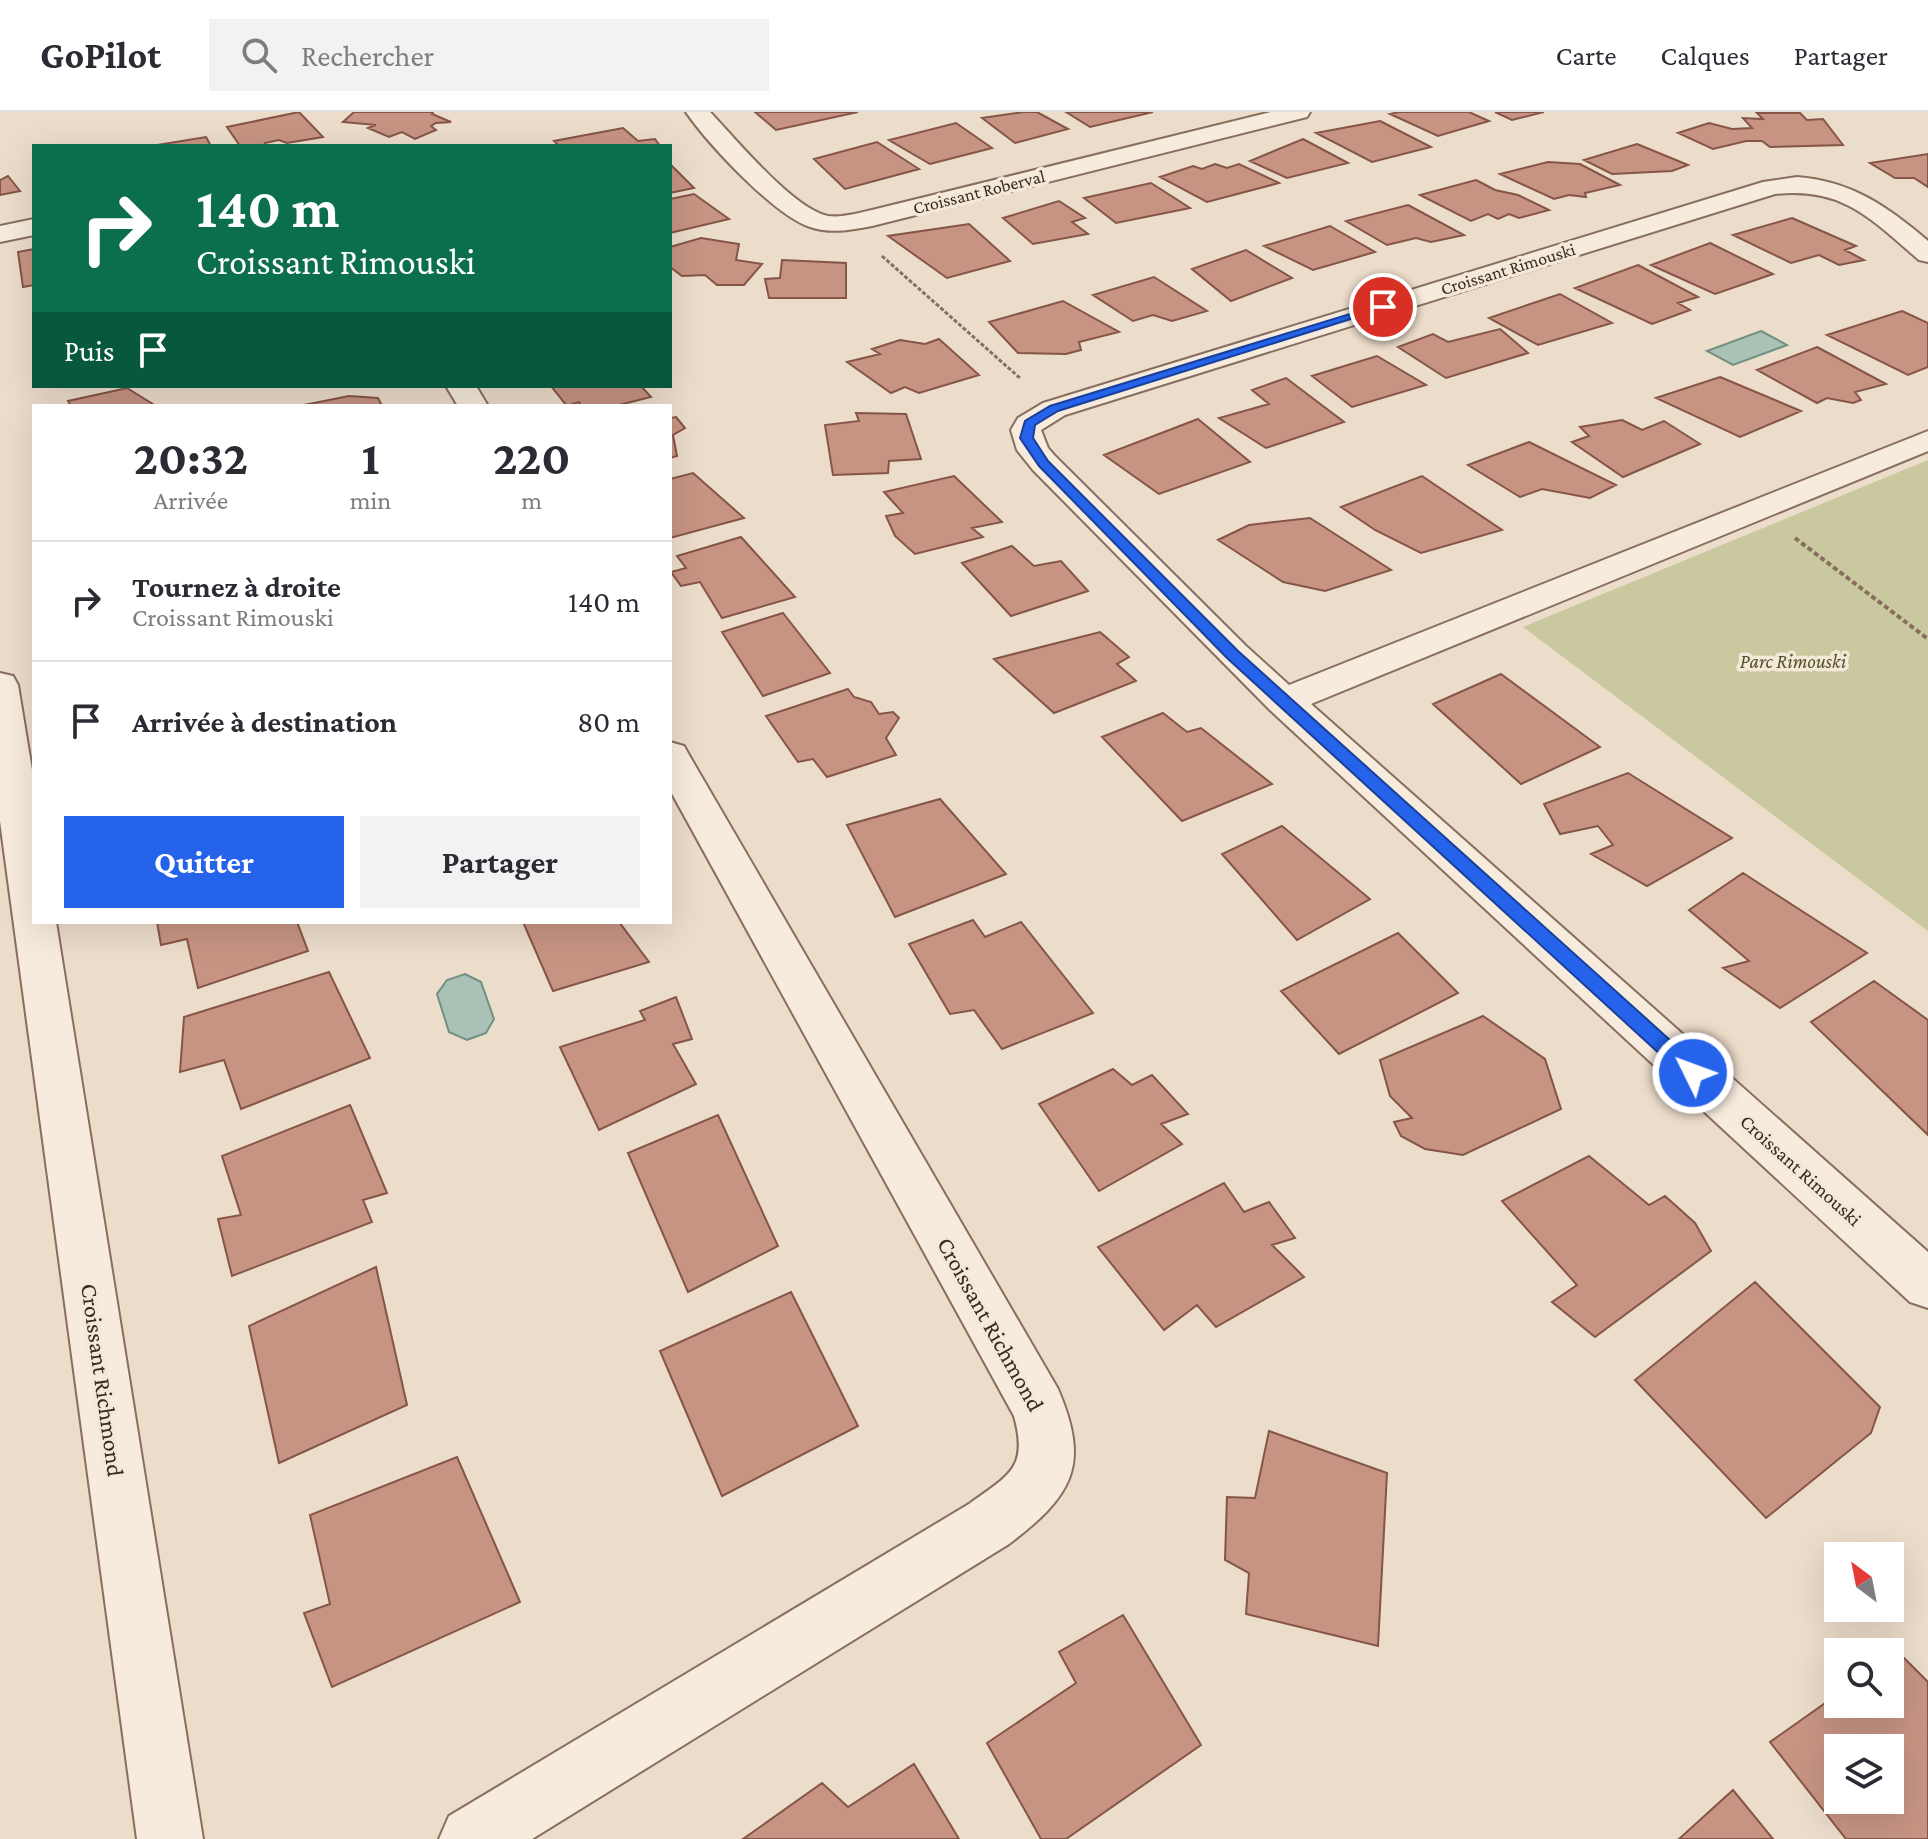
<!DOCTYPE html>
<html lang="fr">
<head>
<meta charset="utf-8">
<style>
	:root { --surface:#fff; --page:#f2f2f3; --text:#2b2b33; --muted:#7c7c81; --line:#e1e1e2; --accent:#2563eb }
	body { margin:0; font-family:"Crimson Pro",serif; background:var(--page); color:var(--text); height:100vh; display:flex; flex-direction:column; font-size:30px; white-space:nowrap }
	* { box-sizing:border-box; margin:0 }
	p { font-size:26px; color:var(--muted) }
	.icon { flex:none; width:44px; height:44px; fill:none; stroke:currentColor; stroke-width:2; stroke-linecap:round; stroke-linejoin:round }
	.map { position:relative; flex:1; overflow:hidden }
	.sheet { position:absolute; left:32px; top:292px; width:640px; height:520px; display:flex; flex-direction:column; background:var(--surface); border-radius:0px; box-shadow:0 8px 32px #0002 }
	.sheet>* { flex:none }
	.hud { position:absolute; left:32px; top:32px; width:640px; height:244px; border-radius:0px; box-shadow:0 8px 32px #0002; background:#0b6e4f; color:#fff; overflow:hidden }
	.needle { width:52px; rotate:328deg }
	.controls { position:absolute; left:1824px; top:1430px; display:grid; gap:16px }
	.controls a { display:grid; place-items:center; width:80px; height:80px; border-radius:0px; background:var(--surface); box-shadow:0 8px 32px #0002; font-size:40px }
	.pin { position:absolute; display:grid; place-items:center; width:68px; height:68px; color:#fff; margin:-34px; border:4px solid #fff; border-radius:50%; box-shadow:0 2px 8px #0007 }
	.me { position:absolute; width:88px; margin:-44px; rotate:312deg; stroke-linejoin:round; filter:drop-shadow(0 0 6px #0008) }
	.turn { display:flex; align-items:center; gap:28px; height:168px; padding:0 32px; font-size:36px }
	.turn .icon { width:104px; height:104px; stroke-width:2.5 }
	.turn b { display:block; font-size:56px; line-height:68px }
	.then { display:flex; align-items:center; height:76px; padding:0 32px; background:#0003; gap:16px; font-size:30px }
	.eta { display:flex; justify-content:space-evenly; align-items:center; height:136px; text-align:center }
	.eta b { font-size:48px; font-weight:700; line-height:56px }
	.cta { display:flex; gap:16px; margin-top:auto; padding:16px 32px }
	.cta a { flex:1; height:92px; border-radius:0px; background:var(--accent); color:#fff; font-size:32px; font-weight:700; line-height:92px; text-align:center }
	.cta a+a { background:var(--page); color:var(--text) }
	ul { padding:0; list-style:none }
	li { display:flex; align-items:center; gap:24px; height:120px; padding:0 32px; border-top:2px solid var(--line) }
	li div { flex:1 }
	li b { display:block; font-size:30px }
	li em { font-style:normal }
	header { display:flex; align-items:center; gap:48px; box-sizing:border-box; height:112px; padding:0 40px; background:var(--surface); border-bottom:2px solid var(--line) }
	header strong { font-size:38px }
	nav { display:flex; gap:44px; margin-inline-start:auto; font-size:28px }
	.search { width:560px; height:72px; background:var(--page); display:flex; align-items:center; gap:20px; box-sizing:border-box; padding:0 28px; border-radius:0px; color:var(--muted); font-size:30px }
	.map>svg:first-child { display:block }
	.green { fill:#cac89e }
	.water { fill:#aac1b6; stroke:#718f83; stroke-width:2 }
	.building { fill:#c79483; stroke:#855547; stroke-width:2; fill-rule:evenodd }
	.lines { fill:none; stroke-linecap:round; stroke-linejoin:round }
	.minor-casing { stroke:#886e5f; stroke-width:4 }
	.path-far1 { stroke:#886e5f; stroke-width:3; stroke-dasharray:4 2; stroke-linecap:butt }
	.path { stroke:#886e5f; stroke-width:4; stroke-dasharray:5 3; stroke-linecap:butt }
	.minor { fill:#f7ebdd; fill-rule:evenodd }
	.route { fill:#2563eb; stroke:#184099; stroke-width:2 }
	.labels { text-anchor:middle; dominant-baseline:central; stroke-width:7; stroke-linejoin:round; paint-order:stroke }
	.far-street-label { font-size:18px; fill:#392922; stroke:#f4e8d9 }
	.park-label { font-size:20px; font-style:italic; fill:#50542a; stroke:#f4e8d9 }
	.street-label { font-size:20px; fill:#392922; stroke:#f4e8d9 }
	.near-street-label { font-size:24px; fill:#392922; stroke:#f4e8d9 }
</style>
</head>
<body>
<header>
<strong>GoPilot</strong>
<div class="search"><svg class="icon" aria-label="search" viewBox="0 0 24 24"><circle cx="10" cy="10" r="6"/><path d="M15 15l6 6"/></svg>Rechercher</div>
<nav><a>Carte</a><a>Calques</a><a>Partager</a></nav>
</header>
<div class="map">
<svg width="1928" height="1727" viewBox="0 0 1928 1727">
	<rect width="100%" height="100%" fill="#ecdcca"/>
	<path class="green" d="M 1928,348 L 1928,819 L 1523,515 Z"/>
	<path class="water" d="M 1761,219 L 1787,233 L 1733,253 L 1707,239 Z
		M 465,862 L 481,870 L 494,907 L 486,921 L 467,928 L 449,920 L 437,882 L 447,868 Z"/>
	<path class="building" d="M 299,0 L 323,25 L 287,31 L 279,28 L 265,31 L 264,34 L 240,34 L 227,15 Z
		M 354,0 L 433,0 L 432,2 L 451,10 L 436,11 L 431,14 L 436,18 L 415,27 L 402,20 L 389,25 L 368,16 L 376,13 L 343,10 Z
		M 755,0 L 858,0 L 776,18 Z
		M 1024,0 L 1037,0 L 1068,17 L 1015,31 L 982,6 Z
		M 1066,0 L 1153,0 L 1090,15 Z
		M 1399,0 L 1469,0 L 1489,9 L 1438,24 L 1390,2 Z
		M 1495,0 L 1544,0 L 1512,8 Z
		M 1757,1 L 1800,1 L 1807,8 L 1823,7 L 1843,33 L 1770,35 L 1762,29 L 1746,29 L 1713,37 L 1678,21 L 1709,11 L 1732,17 L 1752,16 L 1743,6 L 1763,7 Z
		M 1380,9 L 1431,35 L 1372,50 L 1316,21 Z
		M 956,11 L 992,36 L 930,52 L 889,28 Z
		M 623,16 L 638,29 L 655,27 L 660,34 L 559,34 L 554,29 Z
		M 206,25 L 211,34 L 151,34 Z
		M 1303,27 L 1348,51 L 1287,66 L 1250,49 Z
		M 877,30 L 919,57 L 845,77 L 814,47 Z
		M 1637,32 L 1688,53 L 1672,59 L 1612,62 L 1584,48 Z
		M 1928,42 L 1928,75 L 1914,66 L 1895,66 L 1870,51 Z
		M 1548,50 L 1580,52 L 1620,73 L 1585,81 L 1586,85 L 1569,83 L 1554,87 L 1500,62 Z
		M 670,52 L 694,76 L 670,81 Z
		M 1215,52 L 1227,56 L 1239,52 L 1279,71 L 1207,90 L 1160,65 L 1193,54 L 1202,57 Z
		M 8,64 L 20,79 L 0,83 L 0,68 Z
		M 1476,68 L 1495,78 L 1518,83 L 1549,98 L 1519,106 L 1509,102 L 1498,107 L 1488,102 L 1471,109 L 1420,83 Z
		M 1151,71 L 1190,96 L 1116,111 L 1084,86 Z
		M 694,82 L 729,107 L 670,121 L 670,87 Z
		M 1059,89 L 1085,106 L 1072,110 L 1088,122 L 1033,132 L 1003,106 Z
		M 1408,93 L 1464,123 L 1431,130 L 1416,126 L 1387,133 L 1346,109 Z
		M 1792,106 L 1856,134 L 1845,138 L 1864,148 L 1839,153 L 1819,143 L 1791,151 L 1733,123 Z
		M 969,112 L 1010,149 L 947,166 L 888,124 Z
		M 1330,114 L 1375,140 L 1313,158 L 1264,134 Z
		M 701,126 L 739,132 L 736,148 L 762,152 L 744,173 L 717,173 L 705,163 L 682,164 L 670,155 L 670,135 Z
		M 1710,131 L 1773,162 L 1715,182 L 1651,153 Z
		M 34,137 L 34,173 L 23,175 L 18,140 Z
		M 1246,138 L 1292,166 L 1231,189 L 1192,157 Z
		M 782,148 L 846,151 L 846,186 L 769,186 L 765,167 L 780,166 Z
		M 1638,153 L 1698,185 L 1678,191 L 1690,198 L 1652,212 L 1575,176 Z
		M 1154,165 L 1207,199 L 1172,209 L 1153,203 L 1133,209 L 1093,183 Z
		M 1560,182 L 1612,211 L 1538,233 L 1489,206 Z
		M 1063,189 L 1119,220 L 1079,230 L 1081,238 L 1066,242 L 1018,241 L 989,210 Z
		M 1902,199 L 1928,211 L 1928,255 L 1908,263 L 1827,223 Z
		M 1500,217 L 1528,241 L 1446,266 L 1398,235 L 1433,222 L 1448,230 Z
		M 939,227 L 979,263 L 919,281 L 905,275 L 891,281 L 847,250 L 880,242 L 872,237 L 900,228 L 925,232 Z
		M 1817,235 L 1886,272 L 1855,280 L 1861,288 L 1853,291 L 1827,286 L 1817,291 L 1757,258 Z
		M 1377,244 L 1426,273 L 1352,295 L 1312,264 Z
		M 1720,265 L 1801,299 L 1740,325 L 1656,286 Z
		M 1286,266 L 1344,310 L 1266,336 L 1219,306 L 1269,292 L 1252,278 Z
		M 551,274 L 641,274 L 651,285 L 615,294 L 581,294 L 579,290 L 567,294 Z
		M 127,276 L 156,294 L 71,294 L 68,289 Z
		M 349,284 L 378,286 L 382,294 L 299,294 Z
		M 856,301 L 906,302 L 921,347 L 889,349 L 888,361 L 833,363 L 825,313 L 859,309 Z
		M 676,305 L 685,316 L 673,323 L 677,344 L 670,346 L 670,306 Z
		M 1198,307 L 1250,350 L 1159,382 L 1104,343 Z
		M 1622,308 L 1642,318 L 1664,309 L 1700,332 L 1623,365 L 1572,330 L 1589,324 L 1580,315 Z
		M 1529,330 L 1616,373 L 1590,386 L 1542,377 L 1520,385 L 1468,353 Z
		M 693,361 L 744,406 L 670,426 L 670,367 Z
		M 954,364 L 1002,410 L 972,416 L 983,425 L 915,442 L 895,424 L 886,404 L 903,401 L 884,380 Z
		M 1422,364 L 1502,418 L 1421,441 L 1375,418 L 1341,395 Z
		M 1310,406 L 1391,458 L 1325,479 L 1283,470 L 1218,428 L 1249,413 Z
		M 741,425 L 795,485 L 722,506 L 700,470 L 681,474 L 671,460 L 686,456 L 677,444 Z
		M 1012,434 L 1034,454 L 1061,449 L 1088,479 L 1011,504 L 962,451 Z
		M 783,501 L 830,561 L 763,584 L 722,520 Z
		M 1100,520 L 1129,545 L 1117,552 L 1136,569 L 1054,601 L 994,547 Z
		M 1501,562 L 1600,635 L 1521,672 L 1433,592 Z
		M 848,577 L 854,585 L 871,590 L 879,602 L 893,600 L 899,606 L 886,626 L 896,643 L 827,665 L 813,647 L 798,650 L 766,604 Z
		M 1163,601 L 1187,620 L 1201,616 L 1272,672 L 1182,709 L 1102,625 Z
		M 1628,661 L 1732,726 L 1647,774 L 1591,742 L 1613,733 L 1598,714 L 1560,722 L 1544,692 Z
		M 940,687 L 1006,762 L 895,805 L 847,713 Z
		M 1282,714 L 1370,787 L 1297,828 L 1222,742 Z
		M 1743,761 L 1867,841 L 1780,896 L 1723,856 L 1749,849 L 1689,798 Z
		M 973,808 L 985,825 L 1021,810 L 1093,901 L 1002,937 L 974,898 L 950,902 L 909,832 Z
		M 157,810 L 297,810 L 308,839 L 198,876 L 187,827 L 161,833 Z
		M 523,810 L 619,810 L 649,850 L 553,879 Z
		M 1398,821 L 1458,881 L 1339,942 L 1281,879 Z
		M 329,860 L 370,946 L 241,997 L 224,948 L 180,960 L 184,905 Z
		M 1874,869 L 1928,908 L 1928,1023 L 1811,910 Z
		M 676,885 L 692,927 L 673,932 L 696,972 L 599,1018 L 560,935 L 645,908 L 640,899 Z
		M 1483,904 L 1545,947 L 1561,997 L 1463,1043 L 1425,1037 L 1401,1024 L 1394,1010 L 1412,1006 L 1390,984 L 1380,948 Z
		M 1113,957 L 1132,973 L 1152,963 L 1188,1002 L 1161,1012 L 1182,1032 L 1099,1079 L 1039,992 Z
		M 350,993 L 387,1081 L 363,1088 L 372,1110 L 232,1164 L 218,1107 L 241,1103 L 222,1044 Z
		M 718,1003 L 778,1134 L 688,1180 L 628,1041 Z
		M 1589,1044 L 1649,1093 L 1665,1084 L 1695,1111 L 1711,1139 L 1595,1225 L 1552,1190 L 1577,1173 L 1502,1089 Z
		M 1224,1071 L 1244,1100 L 1269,1090 L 1295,1126 L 1272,1133 L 1304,1165 L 1216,1215 L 1197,1193 L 1164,1218 L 1098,1135 Z
		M 376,1155 L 407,1293 L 279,1351 L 249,1214 Z
		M 1755,1170 L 1880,1295 L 1871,1321 L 1766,1406 L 1635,1268 Z
		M 791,1180 L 858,1314 L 722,1384 L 660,1239 Z
		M 1269,1319 L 1387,1361 L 1378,1534 L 1246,1502 L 1249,1461 L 1225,1448 L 1227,1385 L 1255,1386 Z
		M 457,1345 L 520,1490 L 332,1575 L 304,1501 L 330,1492 L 310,1403 Z
		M 1123,1503 L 1201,1633 L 1066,1727 L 1041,1727 L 987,1631 L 1076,1571 L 1059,1540 Z
		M 1898,1540 L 1928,1570 L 1928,1727 L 1846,1727 L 1770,1630 L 1838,1582 L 1838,1592 L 1890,1592 L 1890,1546 ZM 1838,1636 L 1890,1636 L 1890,1688 L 1838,1688 Z
		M 914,1652 L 959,1727 L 743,1727 L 822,1671 L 848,1695 Z
		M 1733,1678 L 1773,1727 L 1679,1727 Z"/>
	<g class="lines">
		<defs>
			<path id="minor" d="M 686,0 L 710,0 C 736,27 793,97 828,104 C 842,106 858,101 872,98 L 1271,0 L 1310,0 L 1307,5 L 872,114 C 851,118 831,122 810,115 C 774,103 708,32 686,0 Z
				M 1797,65 C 1851,69 1887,94 1928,129 L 1928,150 L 1919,148 C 1870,106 1843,75 1775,82 L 1065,303 L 1041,318 L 1048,336 L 1055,344 L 1246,534 L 1289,573 L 1928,319 L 1928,339 L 1311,592 L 1928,1140 L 1928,1196 L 1910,1190 L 1270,598 L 1033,358 L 1017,338 L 1011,318 L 1018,306 L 1043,291 L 1763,70 Z
				M 34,107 L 34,123 L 0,130 L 0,114 Z
				M 446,274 L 476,274 L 488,294 L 458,294 Z
				M 0,561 L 13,564 L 18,573 L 34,670 L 34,810 L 56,810 L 203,1727 L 137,1727 L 0,709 Z
				M 670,630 L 684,634 L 689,643 L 1058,1277 C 1091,1354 1072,1384 1009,1432 L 532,1727 L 439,1727 L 449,1704 L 969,1392 C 1008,1363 1029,1357 1014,1304 L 670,678 Z"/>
		</defs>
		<use href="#minor" class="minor-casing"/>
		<path class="path-far1" d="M 882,144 L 1021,267"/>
		<path class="path" d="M 1795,426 L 1928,527"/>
		<use href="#minor" class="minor"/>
	</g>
	<path class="route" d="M 1379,193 L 1389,195 L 1058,299 L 1035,313 L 1033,326 L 1048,349 L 1238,539 L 1700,955 L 1703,961 L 1700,966 L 1686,966 L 1227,546 L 1039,354 L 1020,326 L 1025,309 L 1050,294 Z"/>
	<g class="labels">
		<g class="far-street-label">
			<text transform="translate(979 80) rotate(-14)">Croissant Roberval</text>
			<text transform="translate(1508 157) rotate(-17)">Croissant Rimouski</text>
		</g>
		<g class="park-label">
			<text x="1793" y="549">Parc Rimouski</text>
		</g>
		<g class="street-label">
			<text transform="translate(1801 1058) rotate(42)">Croissant Rimouski</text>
		</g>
		<g class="near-street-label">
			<text transform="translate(991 1212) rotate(61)">Croissant Richmond</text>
			<text transform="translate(103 1268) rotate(82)">Croissant Richmond</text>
		</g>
	</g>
</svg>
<div class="controls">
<a><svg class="needle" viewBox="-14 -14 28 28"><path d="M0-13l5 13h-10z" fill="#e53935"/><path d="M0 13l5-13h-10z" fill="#7c7c81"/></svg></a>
<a><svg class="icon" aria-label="search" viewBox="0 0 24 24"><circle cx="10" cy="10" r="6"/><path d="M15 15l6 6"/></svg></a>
<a><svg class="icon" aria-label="layers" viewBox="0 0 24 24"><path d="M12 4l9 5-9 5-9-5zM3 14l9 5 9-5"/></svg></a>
</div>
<div class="pin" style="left:1383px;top:195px;background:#d93025"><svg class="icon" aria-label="arrive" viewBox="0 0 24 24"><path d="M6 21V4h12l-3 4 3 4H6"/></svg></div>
<svg class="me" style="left:1693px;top:961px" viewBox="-20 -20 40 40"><circle r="17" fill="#2563eb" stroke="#fff" stroke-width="3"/><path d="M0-11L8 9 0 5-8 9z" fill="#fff"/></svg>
<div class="hud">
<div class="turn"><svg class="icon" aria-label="right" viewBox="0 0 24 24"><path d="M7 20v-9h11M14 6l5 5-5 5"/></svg><div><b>140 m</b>Croissant Rimouski</div></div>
<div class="then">Puis<svg class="icon" aria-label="arrive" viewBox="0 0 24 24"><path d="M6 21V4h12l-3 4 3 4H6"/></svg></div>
</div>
<section class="sheet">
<div class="eta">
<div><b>20:32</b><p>Arrivée</p></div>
<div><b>1</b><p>min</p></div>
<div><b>220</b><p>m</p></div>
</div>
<ul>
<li><svg class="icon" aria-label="right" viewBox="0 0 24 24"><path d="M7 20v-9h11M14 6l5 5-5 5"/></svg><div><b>Tournez à droite</b><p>Croissant Rimouski</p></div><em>140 m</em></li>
<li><svg class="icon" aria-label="arrive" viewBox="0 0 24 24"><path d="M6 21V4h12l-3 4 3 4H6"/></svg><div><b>Arrivée à destination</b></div><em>80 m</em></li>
</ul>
<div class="cta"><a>Quitter</a><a>Partager</a></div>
</section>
</div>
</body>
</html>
